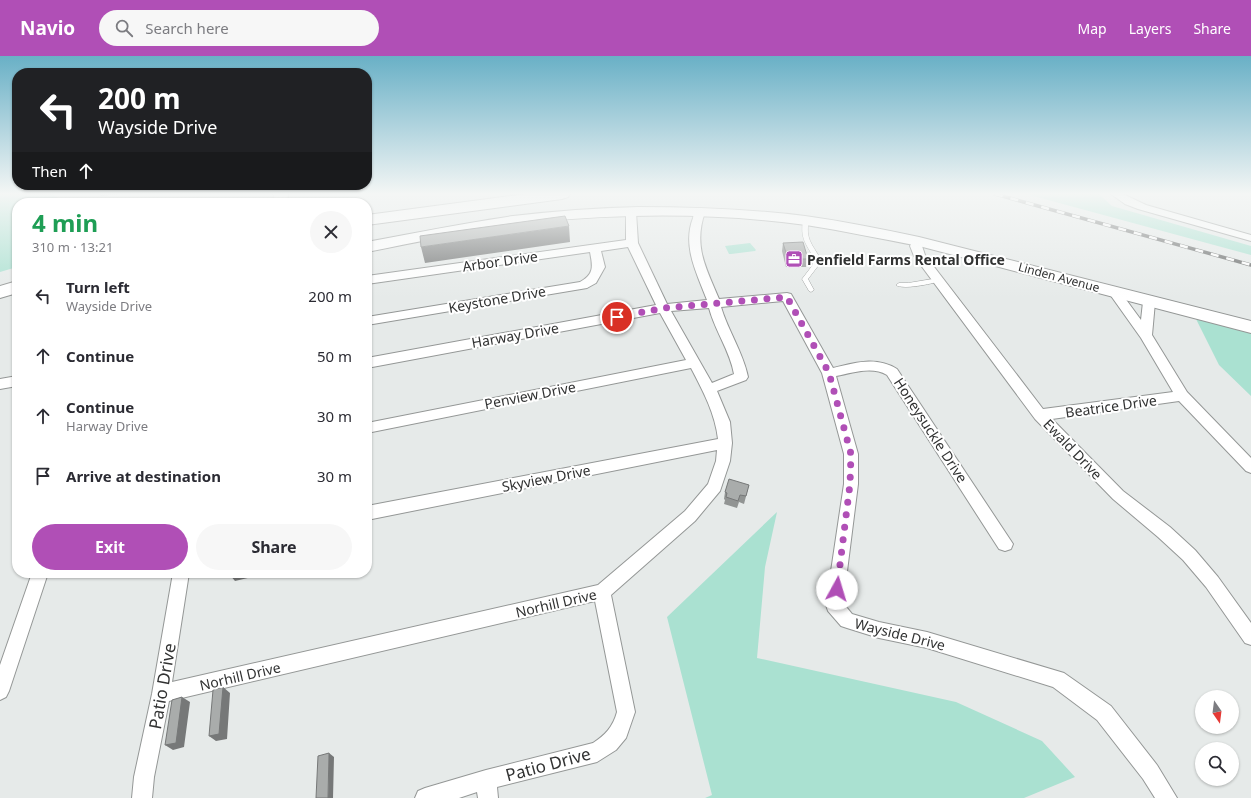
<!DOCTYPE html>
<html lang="en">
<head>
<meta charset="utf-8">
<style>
	:root { --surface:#fff; --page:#f7f7f7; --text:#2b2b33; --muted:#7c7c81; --accent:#b04fb6 }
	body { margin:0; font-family:"Noto Sans",sans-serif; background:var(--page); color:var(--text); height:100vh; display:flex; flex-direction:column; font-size:15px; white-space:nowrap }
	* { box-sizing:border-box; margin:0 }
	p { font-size:13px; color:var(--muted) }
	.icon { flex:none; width:22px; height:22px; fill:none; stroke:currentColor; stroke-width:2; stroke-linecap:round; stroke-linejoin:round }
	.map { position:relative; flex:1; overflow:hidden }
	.drawer { position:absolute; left:12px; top:142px; width:360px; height:380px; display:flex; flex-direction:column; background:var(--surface); border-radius:16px; box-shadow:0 1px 3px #0004 }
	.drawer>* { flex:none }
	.top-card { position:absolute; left:12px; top:12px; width:360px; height:122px; border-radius:16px; box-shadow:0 1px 3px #0004; background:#202124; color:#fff; overflow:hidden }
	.needle { width:26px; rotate:166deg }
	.controls { position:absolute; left:1195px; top:634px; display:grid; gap:8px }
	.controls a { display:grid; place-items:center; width:44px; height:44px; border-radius:50%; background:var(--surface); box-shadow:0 1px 3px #0004; font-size:20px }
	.pin { position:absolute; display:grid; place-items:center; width:34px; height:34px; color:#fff; margin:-17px; border:2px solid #fff; border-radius:50%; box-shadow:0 1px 4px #0007 }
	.me { position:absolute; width:44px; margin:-22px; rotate:6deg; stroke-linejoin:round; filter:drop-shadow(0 0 3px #0008) }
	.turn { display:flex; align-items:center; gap:14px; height:84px; padding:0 20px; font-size:18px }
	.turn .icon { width:52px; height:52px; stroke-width:2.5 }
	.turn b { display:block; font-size:28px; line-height:34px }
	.then { display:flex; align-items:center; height:38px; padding:0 20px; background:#0003; gap:8px; font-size:15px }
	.round { display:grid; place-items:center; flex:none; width:42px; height:42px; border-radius:21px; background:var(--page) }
	.summary { display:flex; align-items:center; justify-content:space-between; height:68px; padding:0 20px }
	h1 { font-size:24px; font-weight:700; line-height:30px; color:#1e9e55 }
	.action { display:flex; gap:8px; margin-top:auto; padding:8px 20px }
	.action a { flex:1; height:46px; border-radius:24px; background:var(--accent); color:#fff; font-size:16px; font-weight:700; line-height:46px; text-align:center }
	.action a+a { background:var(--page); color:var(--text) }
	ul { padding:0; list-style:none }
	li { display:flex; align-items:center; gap:12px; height:60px; padding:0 20px }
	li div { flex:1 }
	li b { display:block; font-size:15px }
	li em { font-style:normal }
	header { display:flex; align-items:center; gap:24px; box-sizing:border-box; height:56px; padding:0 20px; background:var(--accent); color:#fff }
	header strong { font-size:19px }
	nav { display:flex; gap:22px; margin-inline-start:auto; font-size:14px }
	.search { width:280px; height:36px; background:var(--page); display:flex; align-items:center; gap:10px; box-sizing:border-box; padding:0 14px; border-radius:22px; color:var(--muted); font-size:15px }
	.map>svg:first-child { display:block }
	.green { fill:#aae1d1 }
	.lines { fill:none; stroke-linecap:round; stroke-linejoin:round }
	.lane-casing { stroke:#949796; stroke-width:1 }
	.street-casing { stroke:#949796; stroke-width:2 }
	.secondary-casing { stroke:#949796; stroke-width:2 }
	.primary-casing { stroke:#949796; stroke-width:2 }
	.lane { fill:#fff; fill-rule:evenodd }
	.street { fill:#fff; fill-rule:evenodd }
	.secondary { fill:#fff; fill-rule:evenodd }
	.primary { fill:#fff; fill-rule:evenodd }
	.rail-casing { stroke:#676969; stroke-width:3.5 }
	.rail { stroke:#fff; stroke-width:2.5; stroke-dasharray:8; stroke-linecap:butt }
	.wall { fill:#919493 }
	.shaded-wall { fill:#767878 }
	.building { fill:#a9acab; stroke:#767878 }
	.route { stroke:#b04fb6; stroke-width:7; stroke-dasharray:0 12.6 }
	.labels { text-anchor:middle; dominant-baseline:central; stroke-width:4; stroke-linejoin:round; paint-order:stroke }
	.far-street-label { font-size:12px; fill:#313232; stroke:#fff }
	.poi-label { font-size:14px; font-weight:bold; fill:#313232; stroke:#fff; text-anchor:start }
	.street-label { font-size:14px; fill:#313232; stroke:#fff }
	.near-street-label { font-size:17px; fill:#313232; stroke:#fff }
</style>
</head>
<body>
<header>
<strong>Navio</strong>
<div class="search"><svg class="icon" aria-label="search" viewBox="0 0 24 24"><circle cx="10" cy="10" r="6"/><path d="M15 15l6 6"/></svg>Search here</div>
<nav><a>Map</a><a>Layers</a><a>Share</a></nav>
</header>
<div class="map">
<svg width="1251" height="742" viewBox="0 0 1251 742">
	<rect width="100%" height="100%" fill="#e6eae9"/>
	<path class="green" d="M 0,138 L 53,138 L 63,147 L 17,147 L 17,211 L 0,216 Z
		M 1026,138 L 1099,138 L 1112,150 L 1251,190 L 1251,199 Z
		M 750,187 L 756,194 L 755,195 L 731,198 L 729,198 L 725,190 Z
		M 1196,263 L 1251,276 L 1251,340 L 1219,309 Z
		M 777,456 L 765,511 L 757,602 L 956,646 L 1042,685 L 1075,721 L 1024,742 L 705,742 L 712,739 L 667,561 Z"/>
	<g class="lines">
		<defs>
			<path id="lane" d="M 806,163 L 809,165 C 805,182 812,188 820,202 L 818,210 L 808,223 L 814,234 L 811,236 L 809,235 L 802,223 L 812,210 L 814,202 C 806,188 800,182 803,165 Z
				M 939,222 L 941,223 L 941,225 C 931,228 903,234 896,229 L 899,227 L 908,227 Z"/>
			<path id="street" d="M 1111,138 L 1123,138 L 1146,149 L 1251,179 L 1251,185 L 1138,153 L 1125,148 Z
				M 631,153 L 636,156 L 638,187 L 667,248 L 707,244 C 697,218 682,190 693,162 C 694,157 695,154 700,153 L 704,154 L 705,156 C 693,190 706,212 719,243 L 787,237 L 791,238 L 833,312 C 855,307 876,300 897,313 L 1013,488 L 1011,493 L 1005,495 L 999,493 L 887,319 C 872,310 853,317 836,320 L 858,398 L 858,428 L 843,547 L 852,558 L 879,566 L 927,576 L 1064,617 L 1111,650 L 1157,709 L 1177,742 L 1155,742 L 1143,723 L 1097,664 L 1053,631 L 927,592 L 879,582 L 847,572 L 841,570 L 828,555 L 826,549 L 844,428 L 844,398 L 822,317 L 783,245 L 721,251 C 728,275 743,296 748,321 L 746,324 L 717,335 L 730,366 L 732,387 L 730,405 L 720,435 L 695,465 L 611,539 L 635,656 L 626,682 L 616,694 L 597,706 L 497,731 L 498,742 L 478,742 L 477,736 L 459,742 L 415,742 L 418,735 L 425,732 L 486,714 L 593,687 C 605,679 613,671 617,656 L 595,545 L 169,645 L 154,721 L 152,742 L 132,742 L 134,721 L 152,638 L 173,517 L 189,517 L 172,626 L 598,529 L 685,455 L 708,428 L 716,405 L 717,394 L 367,464 L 367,450 L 718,383 C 715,357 703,335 691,312 L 367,377 L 367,367 L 686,304 L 660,257 L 367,312 L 367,302 L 656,249 L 628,191 L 601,195 L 605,211 L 596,227 L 587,232 L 367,269 L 367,261 L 580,226 C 594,218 593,211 590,196 L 367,228 L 367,220 L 626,184 L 626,156 ZM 709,252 C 715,275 730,295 734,318 L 712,327 L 671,255 Z
				M 917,183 L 922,186 L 922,190 L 925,199 L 1043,353 L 1173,336 L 1141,282 L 1109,237 L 1111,234 L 1119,234 L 1141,264 L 1143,246 L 1145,243 L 1153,243 L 1155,246 L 1152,279 L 1187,336 L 1251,402 L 1251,417 L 1246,415 L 1179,345 L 1052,363 L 1123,435 L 1170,471 L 1195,494 L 1218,521 L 1251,567 L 1251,589 L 1245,587 L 1206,531 L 1183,504 L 1158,481 L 1113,443 L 1035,363 L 914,200 L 910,190 L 913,184 Z
				M 17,320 L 17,330 L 0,333 L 0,323 Z
				M 32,517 L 48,517 L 9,635 L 6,641 L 0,644 L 0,609 Z"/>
			<path id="secondary" d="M 274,138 L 288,138 L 287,147 L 273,147 Z
				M 638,151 C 694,151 749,153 805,160 C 843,165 881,173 919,181 L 1251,265 L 1251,277 L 919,190 C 882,183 844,175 806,169 C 717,157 627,157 537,166 C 480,172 424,185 367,196 L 367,186 C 416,177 464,167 513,160 C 555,155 596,152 638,151 Z"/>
			<path id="primary" d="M 526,138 L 570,138 L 568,141 L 562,143 L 367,169 L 367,159 Z
				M 17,225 L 17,237 L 0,242 L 0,230 Z"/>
		</defs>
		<use href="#lane" class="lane-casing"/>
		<use href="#street" class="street-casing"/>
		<use href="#secondary" class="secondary-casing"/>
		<use href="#primary" class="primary-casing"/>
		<use href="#lane" class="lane"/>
		<use href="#street" class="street"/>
		<use href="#secondary" class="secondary"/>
		<use href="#primary" class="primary"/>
		<defs>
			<path id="rail" d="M 995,138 L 1251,209"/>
		</defs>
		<use href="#rail" class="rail-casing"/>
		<use href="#rail" class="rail"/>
	</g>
	<path class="wall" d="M 783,187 L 808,203 L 806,211 L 786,211 L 782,195 Z
		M 749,429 L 744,448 L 739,446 L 737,452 L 724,448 L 725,444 L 724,443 L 725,436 Z"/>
	<path class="shaded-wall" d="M 99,138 L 119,138 L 101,140 Z
		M 569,170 L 570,186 L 425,207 L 421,191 Z
		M 233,517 L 253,517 L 252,521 L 235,525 L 229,518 Z
		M 223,631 L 230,637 L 227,683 L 216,685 L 209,680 Z
		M 182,641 L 190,646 L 184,691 L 173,694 L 165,689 Z
		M 329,697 L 334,701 L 333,742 L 328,742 Z"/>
	<path class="building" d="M 565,160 L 569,170 L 421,191 L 420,180 Z
		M 803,186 L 808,203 L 788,203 L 783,187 Z
		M 729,423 L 749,429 L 746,440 L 740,439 L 738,445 L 726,441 L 727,437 L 725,436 Z
		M 223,631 L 219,678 L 209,680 L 213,634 Z
		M 182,641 L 176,687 L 165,689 L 172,644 Z
		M 329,697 L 328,742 L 316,742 L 318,700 Z"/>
	<linearGradient id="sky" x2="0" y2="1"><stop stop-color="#69b0c6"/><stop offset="0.57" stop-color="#f4f6f5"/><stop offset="1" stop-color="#f4f6f5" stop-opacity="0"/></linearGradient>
	<rect width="1251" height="242" fill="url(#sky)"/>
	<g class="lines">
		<path class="route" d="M 617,261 L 664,252 L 787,241 L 829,317 L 851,398 L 850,428 L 837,533"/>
	</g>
	<defs>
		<symbol id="office-square" viewBox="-11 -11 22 22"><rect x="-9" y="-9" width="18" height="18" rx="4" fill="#b04fb6" stroke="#fff"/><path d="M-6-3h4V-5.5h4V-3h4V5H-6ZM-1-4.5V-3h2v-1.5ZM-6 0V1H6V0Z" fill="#fff"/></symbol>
	</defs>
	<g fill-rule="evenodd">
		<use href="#office-square" x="784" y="193" width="20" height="20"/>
	</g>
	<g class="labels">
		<g class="far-street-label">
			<text transform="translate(1059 221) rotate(15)">Linden Avenue</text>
		</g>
		<g class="poi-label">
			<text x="807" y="203">Penfield Farms Rental Office</text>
		</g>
		<g class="street-label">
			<text transform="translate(500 205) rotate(-8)">Arbor Drive</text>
			<text transform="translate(497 243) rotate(-10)">Keystone Drive</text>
			<text transform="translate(515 279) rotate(-10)">Harway Drive</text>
			<text transform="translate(530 339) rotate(-11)">Penview Drive</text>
			<text transform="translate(1111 350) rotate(-8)">Beatrice Drive</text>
			<text transform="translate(931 374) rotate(57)">Honeysuckle Drive</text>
			<text transform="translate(1073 393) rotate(46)">Ewald Drive</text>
			<text transform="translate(546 422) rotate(-11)">Skyview Drive</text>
			<text transform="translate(556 547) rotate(-13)">Norhill Drive</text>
			<text transform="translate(900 578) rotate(14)">Wayside Drive</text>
			<text transform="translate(240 620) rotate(-13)">Norhill Drive</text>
		</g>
		<g class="near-street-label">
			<text transform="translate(162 630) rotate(-80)">Patio Drive</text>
			<text transform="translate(548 708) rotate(-15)">Patio Drive</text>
		</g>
	</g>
</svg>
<div class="controls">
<a><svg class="needle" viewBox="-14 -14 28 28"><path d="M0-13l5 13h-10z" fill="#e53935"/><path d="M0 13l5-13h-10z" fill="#7c7c81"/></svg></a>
<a><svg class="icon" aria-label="search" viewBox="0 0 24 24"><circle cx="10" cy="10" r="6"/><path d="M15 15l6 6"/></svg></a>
</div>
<div class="pin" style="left:617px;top:261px;background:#d93025"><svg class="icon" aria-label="arrive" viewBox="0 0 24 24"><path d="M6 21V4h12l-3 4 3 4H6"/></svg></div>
<svg class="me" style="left:837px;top:533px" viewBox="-20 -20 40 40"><circle r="19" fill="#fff"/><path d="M0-13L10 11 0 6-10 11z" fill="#b04fb6"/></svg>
<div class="top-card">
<div class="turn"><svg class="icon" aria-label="left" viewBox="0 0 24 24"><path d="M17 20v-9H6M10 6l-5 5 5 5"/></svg><div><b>200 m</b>Wayside Drive</div></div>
<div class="then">Then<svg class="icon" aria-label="ahead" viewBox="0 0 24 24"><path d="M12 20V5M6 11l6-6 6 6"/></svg></div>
</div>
<section class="drawer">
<div class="summary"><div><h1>4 min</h1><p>310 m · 13:21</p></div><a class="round"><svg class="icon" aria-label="close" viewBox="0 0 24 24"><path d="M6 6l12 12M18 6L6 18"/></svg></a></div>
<ul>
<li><svg class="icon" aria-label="left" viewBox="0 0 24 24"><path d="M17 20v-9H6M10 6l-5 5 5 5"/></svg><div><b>Turn left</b><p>Wayside Drive</p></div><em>200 m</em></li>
<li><svg class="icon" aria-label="ahead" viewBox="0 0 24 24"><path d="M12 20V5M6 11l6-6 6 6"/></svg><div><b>Continue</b></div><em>50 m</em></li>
<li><svg class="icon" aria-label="ahead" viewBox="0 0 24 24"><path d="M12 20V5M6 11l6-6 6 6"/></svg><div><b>Continue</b><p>Harway Drive</p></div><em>30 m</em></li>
<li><svg class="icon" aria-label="arrive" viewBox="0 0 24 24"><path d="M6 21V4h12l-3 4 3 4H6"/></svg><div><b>Arrive at destination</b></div><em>30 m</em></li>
</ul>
<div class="action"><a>Exit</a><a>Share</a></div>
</section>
</div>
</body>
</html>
